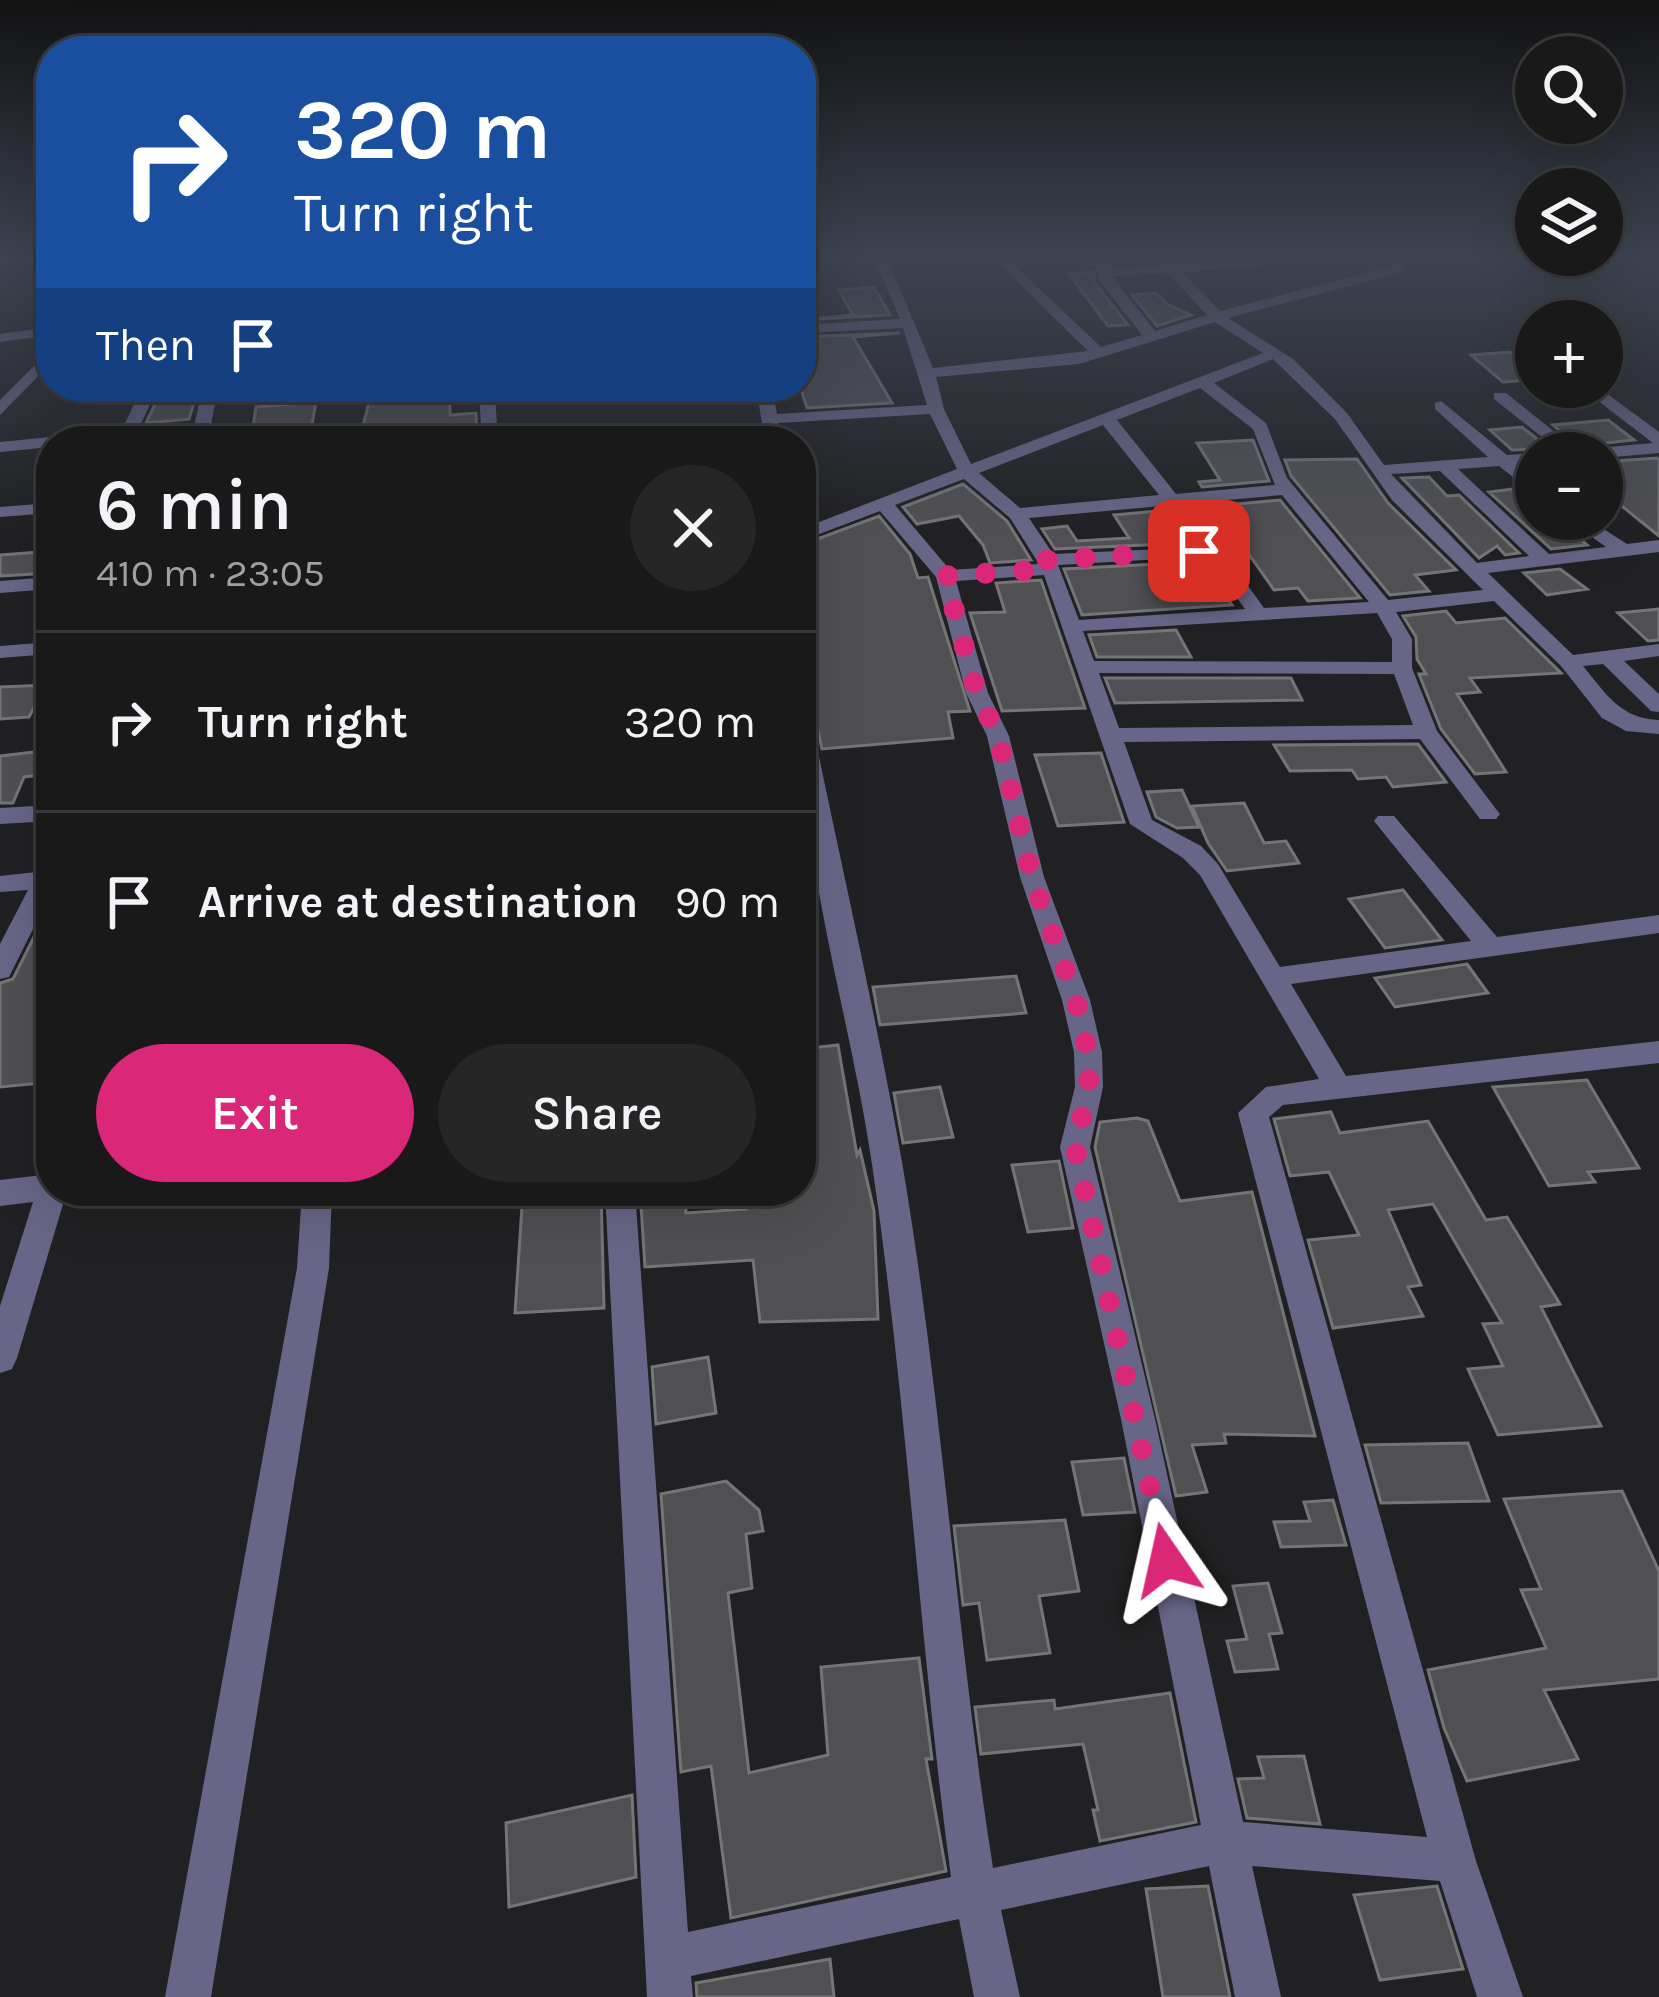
<!DOCTYPE html>
<html lang="en">
<head>
<meta charset="utf-8">
<style>
	:root { --surface:#19191a; --page:#262627; --text:#f1f3f6; --muted:#9fa0a2; --line:#373839; --accent:#db2777 }
	body { margin:0; font-family:Karla,sans-serif; background:var(--page); color:var(--text); height:100vh; display:flex; flex-direction:column; font-size:45px; white-space:nowrap }
	* { box-sizing:border-box; margin:0 }
	p { font-size:39px; color:var(--muted) }
	.icon { flex:none; width:66px; height:66px; fill:none; stroke:currentColor; stroke-width:2; stroke-linecap:round; stroke-linejoin:round }
	.map { position:relative; flex:1; overflow:hidden }
	.side { position:absolute; left:36px; top:426px; width:780px; height:780px; display:flex; flex-direction:column; background:var(--surface); border-radius:48px; box-shadow:0 12px 48px #0002,0 0 0 3px var(--line) }
	.side>* { flex:none }
	.banner { position:absolute; left:36px; top:36px; width:780px; height:366px; border-radius:48px; box-shadow:0 12px 48px #0002,0 0 0 3px var(--line); background:#1a4fa0; color:#fff; overflow:hidden }
	.buttons { position:absolute; left:1515px; top:36px; display:grid; gap:24px }
	.buttons a { display:grid; place-items:center; width:108px; height:108px; border-radius:50%; background:var(--surface); box-shadow:0 12px 48px #0002,0 0 0 3px var(--line); font-size:60px }
	.pin { position:absolute; display:grid; place-items:center; width:102px; height:102px; color:#fff; margin:-51px; border-radius:24px; box-shadow:0 6px 18px #0006 }
	.me { position:absolute; width:132px; margin:-66px; rotate:349deg; stroke-linejoin:round; filter:drop-shadow(0 0 9px #0008) }
	.turn { display:flex; align-items:center; gap:42px; height:252px; padding:0 60px; font-size:54px }
	.turn .icon { width:156px; height:156px; stroke-width:2.5 }
	.turn b { display:block; font-size:84px; line-height:102px }
	.then { display:flex; align-items:center; height:114px; padding:0 60px; background:#0003; gap:24px; font-size:45px }
	.round { display:grid; place-items:center; flex:none; width:126px; height:126px; border-radius:63px; background:var(--page) }
	.overview { display:flex; align-items:center; justify-content:space-between; height:204px; padding:0 60px }
	h1 { font-size:72px; font-weight:600; line-height:90px }
	.action { display:flex; gap:24px; margin-top:auto; padding:24px 60px }
	.action a { flex:1; height:138px; border-radius:72px; background:var(--accent); color:#fff; font-size:48px; font-weight:600; line-height:138px; text-align:center }
	.action a+a { background:var(--page); color:var(--text) }
	ul { padding:0; list-style:none }
	li { display:flex; align-items:center; gap:36px; height:180px; padding:0 60px; border-top:3px solid var(--line) }
	li div { flex:1 }
	li b { display:block; font-size:45px }
	li em { font-style:normal }
	.map>svg:first-child { display:block }
	.green { fill:#362f63 }
	.building { fill:#505053; stroke:#757578; stroke-width:3 }
	.lines { fill:none; stroke-linecap:round; stroke-linejoin:round }
	.minor { fill:#686688; fill-rule:evenodd }
	.route { stroke:#db2777; stroke-width:21; stroke-dasharray:0 37.8 }
</style>
</head>
<body>
<div class="map">
<svg width="1659" height="1997" viewBox="0 0 1659 1997">
	<rect width="100%" height="100%" fill="#212123"/>
	<path class="green" d="M 217,387 L 314,387 L 295,399 L 209,406 Z"/>
	<path class="building" d="M 1094,272 L 1094,282 L 1128,325 L 1108,326 L 1069,274 Z
		M 874,287 L 890,315 L 801,320 L 853,315 L 839,290 Z
		M 1156,293 L 1167,304 L 1191,315 L 1157,326 L 1132,295 Z
		M 900,333 L 853,337 L 892,403 L 807,408 L 801,389 L 801,337 Z
		M 1510,352 L 1536,373 L 1536,380 L 1503,382 L 1471,355 Z
		M 373,387 L 450,387 L 450,415 L 476,413 L 477,441 L 359,441 Z
		M 196,396 L 189,419 L 146,423 L 158,398 Z
		M 316,402 L 309,441 L 251,441 L 256,407 Z
		M 1608,420 L 1634,440 L 1597,444 L 1585,452 L 1553,425 Z
		M 1522,427 L 1536,438 L 1536,449 L 1512,450 L 1490,430 Z
		M 1253,440 L 1269,481 L 1202,487 L 1199,482 L 1220,480 L 1197,443 Z
		M 1657,458 L 1659,460 L 1659,536 L 1618,503 L 1602,501 L 1602,462 Z
		M 1357,459 L 1388,503 L 1456,570 L 1415,575 L 1429,591 L 1390,595 L 1291,476 L 1285,460 Z
		M 1429,477 L 1447,496 L 1459,495 L 1519,553 L 1505,555 L 1497,546 L 1479,558 L 1402,478 Z
		M 963,484 L 1007,521 L 1031,560 L 990,563 L 983,545 L 959,516 L 917,524 L 903,507 Z
		M 1520,488 L 1536,501 L 1536,519 L 1557,519 L 1587,545 L 1551,549 L 1489,492 Z
		M 1280,500 L 1360,598 L 1308,601 L 1298,588 L 1274,590 L 1215,506 Z
		M 1168,510 L 1190,543 L 1055,549 L 1042,529 L 1067,526 L 1077,541 L 1129,538 L 1114,515 Z
		M 879,516 L 910,554 L 918,578 L 928,577 L 970,711 L 948,712 L 953,738 L 822,749 L 816,722 L 801,712 L 801,545 Z
		M 51,551 L 51,573 L 0,576 L 0,555 Z
		M 1195,562 L 1208,569 L 1232,605 L 1082,615 L 1064,569 Z
		M 1560,569 L 1587,589 L 1547,595 L 1524,573 Z
		M 1041,580 L 1085,708 L 1002,711 L 970,613 L 1005,612 L 996,583 Z
		M 1659,609 L 1659,640 L 1648,641 L 1618,613 Z
		M 1446,611 L 1456,623 L 1505,618 L 1561,673 L 1470,678 L 1480,692 L 1457,694 L 1506,772 L 1475,774 L 1441,729 L 1419,674 L 1426,674 L 1417,659 L 1416,637 L 1403,616 Z
		M 1176,630 L 1191,657 L 1097,657 L 1089,635 Z
		M 1105,678 L 1291,678 L 1302,700 L 1115,703 Z
		M 46,685 L 29,717 L 0,719 L 0,687 Z
		M 1418,744 L 1446,782 L 1393,787 L 1386,777 L 1358,779 L 1352,770 L 1290,771 L 1274,745 Z
		M 51,750 L 51,774 L 24,777 L 13,803 L 0,803 L 0,756 Z
		M 1101,753 L 1124,822 L 1058,826 L 1035,755 Z
		M 1182,790 L 1199,827 L 1177,828 L 1156,817 L 1147,792 Z
		M 1244,803 L 1264,843 L 1286,841 L 1299,863 L 1227,871 L 1208,843 L 1192,806 Z
		M 1403,890 L 1442,940 L 1385,948 L 1349,899 Z
		M 51,903 L 51,1082 L 0,1087 L 0,983 L 13,979 Z
		M 1467,964 L 1488,993 L 1395,1007 L 1375,978 Z
		M 1016,976 L 1026,1013 L 880,1025 L 873,987 Z
		M 838,1045 L 857,1155 L 860,1150 L 874,1211 L 878,1319 L 760,1322 L 753,1260 L 645,1267 L 640,1191 L 685,1191 L 686,1213 L 746,1209 L 743,1191 L 801,1191 L 801,1049 Z
		M 1587,1080 L 1639,1168 L 1588,1172 L 1595,1182 L 1549,1186 L 1493,1087 Z
		M 940,1087 L 953,1137 L 903,1143 L 894,1093 Z
		M 1331,1112 L 1340,1133 L 1428,1121 L 1486,1220 L 1507,1217 L 1560,1304 L 1541,1307 L 1601,1426 L 1498,1435 L 1468,1369 L 1503,1366 L 1483,1324 L 1502,1323 L 1433,1204 L 1388,1210 L 1421,1285 L 1408,1287 L 1423,1316 L 1333,1328 L 1308,1240 L 1359,1235 L 1329,1172 L 1290,1176 L 1274,1119 Z
		M 1137,1118 L 1148,1121 L 1180,1201 L 1252,1192 L 1315,1436 L 1224,1434 L 1226,1443 L 1192,1445 L 1207,1492 L 1176,1496 L 1095,1147 L 1100,1122 Z
		M 1059,1161 L 1073,1228 L 1028,1232 L 1012,1165 Z
		M 523,1191 L 601,1191 L 604,1308 L 515,1313 Z
		M 708,1357 L 716,1413 L 656,1424 L 652,1367 Z
		M 1468,1443 L 1489,1501 L 1381,1503 L 1365,1445 Z
		M 1124,1458 L 1135,1512 L 1083,1515 L 1072,1462 Z
		M 726,1481 L 759,1510 L 763,1531 L 746,1534 L 752,1588 L 728,1593 L 749,1773 L 828,1755 L 821,1667 L 919,1658 L 932,1759 L 926,1759 L 946,1871 L 731,1918 L 711,1766 L 681,1772 L 661,1494 Z
		M 1622,1491 L 1659,1571 L 1659,1679 L 1544,1690 L 1578,1759 L 1467,1781 L 1444,1728 L 1428,1670 L 1546,1648 L 1521,1590 L 1541,1589 L 1504,1499 Z
		M 1333,1500 L 1346,1545 L 1281,1547 L 1274,1522 L 1310,1521 L 1304,1502 Z
		M 1065,1520 L 1079,1591 L 1039,1596 L 1050,1653 L 987,1660 L 979,1603 L 963,1605 L 954,1526 Z
		M 1268,1583 L 1282,1633 L 1269,1634 L 1278,1669 L 1235,1672 L 1227,1641 L 1247,1639 L 1233,1586 Z
		M 1170,1693 L 1196,1822 L 1100,1841 L 1093,1810 L 1098,1810 L 1083,1744 L 981,1754 L 975,1707 L 1054,1700 L 1055,1709 Z
		M 1304,1756 L 1320,1824 L 1247,1818 L 1238,1779 L 1264,1778 L 1258,1757 Z
		M 632,1795 L 636,1877 L 509,1907 L 506,1823 Z
		M 1208,1886 L 1230,1997 L 1163,1997 L 1146,1889 Z
		M 1437,1886 L 1463,1969 L 1380,1980 L 1354,1895 Z
		M 830,1959 L 834,1997 L 697,1997 L 696,1983 Z"/>
	<g class="lines">
		<path class="minor" d="M 0,256 L 9,256 L 5,264 L 0,265 Z
			M 873,256 L 886,256 L 933,368 L 1088,351 L 991,256 L 1073,256 L 1067,260 L 1013,264 L 1101,347 L 1142,335 L 1098,279 L 1099,270 L 1077,256 L 1093,256 L 1116,268 L 1161,265 L 1154,256 L 1167,256 L 1175,264 L 1263,256 L 1265,262 L 1258,266 L 1182,272 L 1220,311 L 1392,266 L 1398,262 L 1394,256 L 1406,256 L 1412,263 L 1402,272 L 1228,318 L 1293,359 L 1347,413 L 1384,465 L 1488,457 L 1435,409 L 1435,403 L 1441,401 L 1507,455 L 1536,453 L 1536,463 L 1517,465 L 1536,481 L 1536,495 L 1499,466 L 1458,469 L 1549,554 L 1606,547 L 1567,519 L 1588,519 L 1627,544 L 1659,540 L 1659,552 L 1488,573 L 1573,655 L 1659,644 L 1659,656 L 1624,661 L 1659,694 L 1659,712 L 1651,711 L 1603,664 L 1583,666 C 1606,694 1621,719 1659,720 L 1659,734 L 1626,731 L 1602,718 L 1561,666 L 1494,601 L 1396,612 L 1412,639 L 1412,668 L 1437,731 L 1496,809 L 1500,814 L 1496,819 L 1480,819 L 1420,739 L 1124,742 L 1152,820 L 1201,846 L 1218,864 L 1280,967 L 1471,941 L 1378,826 L 1374,821 L 1378,816 L 1394,816 L 1497,937 L 1659,915 L 1659,933 L 1291,984 L 1346,1076 L 1659,1041 L 1659,1063 L 1283,1105 L 1269,1117 L 1476,1861 L 1523,1997 L 1477,1997 L 1440,1881 L 1252,1866 L 1281,1997 L 1235,1997 L 1209,1866 L 1001,1910 L 1020,1997 L 974,1997 L 959,1919 L 691,1976 L 693,1997 L 647,1997 L 605,1191 L 635,1191 L 688,1932 L 951,1877 C 919,1640 907,1401 872,1164 C 850,1015 801,867 801,716 L 812,723 C 842,869 876,1015 902,1162 C 942,1396 956,1634 993,1868 L 1201,1825 L 1121,1419 L 1060,1147 L 1075,1087 L 1074,1052 L 1062,1000 L 1020,877 L 987,736 L 966,693 L 936,577 L 880,511 L 801,541 L 801,529 L 957,469 L 930,414 L 778,423 L 781,441 L 765,441 L 756,387 L 772,387 L 777,414 L 927,405 L 903,328 L 801,333 L 801,325 L 900,319 ZM 1168,273 L 1207,315 L 1155,331 L 1112,276 ZM 1215,322 L 1263,353 L 971,464 L 944,409 L 936,377 L 1079,364 ZM 1273,359 L 1335,419 L 1392,500 L 1483,590 L 1388,600 L 1287,478 L 1266,423 L 1214,383 ZM 1200,388 L 1253,429 L 1275,485 L 1176,494 L 1117,420 ZM 1103,425 L 1159,495 L 1020,508 L 979,473 ZM 1440,471 L 1529,556 L 1477,563 L 1391,474 ZM 964,479 L 1010,518 L 1039,564 L 950,570 L 895,505 ZM 1282,495 L 1369,602 L 1264,608 L 1230,561 L 1206,547 L 1053,554 L 1029,518 ZM 1196,557 L 1216,569 L 1245,609 L 1079,620 L 1058,565 ZM 1044,575 L 1130,824 L 1183,858 L 1200,875 L 1319,1079 L 1266,1087 L 1238,1113 L 1427,1837 L 1243,1822 L 1155,1419 L 1090,1147 L 1103,1087 L 1102,1052 L 1090,1000 L 1044,877 L 1009,736 L 988,693 L 956,581 ZM 1377,613 L 1392,639 L 1392,662 L 1094,661 L 1083,631 ZM 1099,673 L 1394,674 L 1413,725 L 1119,728 Z
			M 51,327 L 51,335 L 0,342 L 0,334 Z
			M 51,349 L 51,363 L 0,415 L 0,400 Z
			M 142,387 L 158,387 L 139,428 L 195,423 L 202,387 L 218,387 L 208,441 L 192,441 L 193,433 L 111,441 L 51,441 L 51,447 L 0,452 L 0,442 L 122,430 Z
			M 1580,387 L 1598,387 L 1659,432 L 1659,453 L 1602,458 L 1602,453 L 1589,453 L 1597,448 L 1653,443 Z
			M 487,389 L 495,394 L 498,441 L 482,441 L 479,394 Z
			M 1494,393 L 1506,393 L 1581,453 L 1562,453 L 1494,399 Z
			M 51,503 L 51,513 L 0,517 L 0,507 Z
			M 51,577 L 51,589 L 0,593 L 0,581 Z
			M 51,642 L 51,654 L 0,658 L 0,646 Z
			M 51,805 L 51,821 L 0,824 L 0,808 Z
			M 51,860 L 51,893 L 9,977 L 0,979 L 0,944 L 28,890 L 0,892 L 0,876 L 37,872 L 42,862 Z
			M 51,1174 L 51,1191 L 67,1191 L 17,1358 L 12,1369 L 0,1373 L 0,1306 L 33,1202 L 0,1206 L 0,1180 Z
			M 302,1191 L 332,1191 L 329,1268 L 211,1997 L 165,1997 L 297,1268 Z"/>
	</g>
	<linearGradient id="sky" x2="0" y2="1"><stop stop-color="#121213"/><stop offset="0.48" stop-color="#3d4350"/><stop offset="1" stop-color="#3d4350" stop-opacity="0"/></linearGradient>
	<rect width="1659" height="535" fill="url(#sky)"/>
	<g class="lines">
		<path class="route" d="M 1166,1560 L 1075,1147 L 1089,1087 L 1088,1052 L 1076,1000 L 1032,877 L 998,736 L 977,693 L 945,576 L 1051,569 L 1047,560 L 1199,551"/>
	</g>
</svg>
<div class="buttons">
<a><svg class="icon" aria-label="search" viewBox="0 0 24 24"><circle cx="10" cy="10" r="6"/><path d="M15 15l6 6"/></svg></a>
<a><svg class="icon" aria-label="layers" viewBox="0 0 24 24"><path d="M12 4l9 5-9 5-9-5zM3 14l9 5 9-5"/></svg></a>
<a>+</a>
<a>−</a>
</div>
<div class="pin" style="left:1199px;top:551px;background:#d93025"><svg class="icon" aria-label="arrive" viewBox="0 0 24 24"><path d="M6 21V4h12l-3 4 3 4H6"/></svg></div>
<svg class="me" style="left:1166px;top:1560px" viewBox="-20 -20 40 40"><path d="M0-17L14 15 0 8-14 15z" fill="#db2777" stroke="#fff" stroke-width="4"/></svg>
<div class="banner">
<div class="turn"><svg class="icon" aria-label="right" viewBox="0 0 24 24"><path d="M7 20v-9h11M14 6l5 5-5 5"/></svg><div><b>320 m</b>Turn right</div></div>
<div class="then">Then<svg class="icon" aria-label="arrive" viewBox="0 0 24 24"><path d="M6 21V4h12l-3 4 3 4H6"/></svg></div>
</div>
<section class="side">
<div class="overview"><div><h1>6 min</h1><p>410 m · 23:05</p></div><a class="round"><svg class="icon" aria-label="close" viewBox="0 0 24 24"><path d="M6 6l12 12M18 6L6 18"/></svg></a></div>
<ul>
<li><svg class="icon" aria-label="right" viewBox="0 0 24 24"><path d="M7 20v-9h11M14 6l5 5-5 5"/></svg><div><b>Turn right</b></div><em>320 m</em></li>
<li><svg class="icon" aria-label="arrive" viewBox="0 0 24 24"><path d="M6 21V4h12l-3 4 3 4H6"/></svg><div><b>Arrive at destination</b></div><em>90 m</em></li>
</ul>
<div class="action"><a>Exit</a><a>Share</a></div>
</section>
</div>
</body>
</html>
